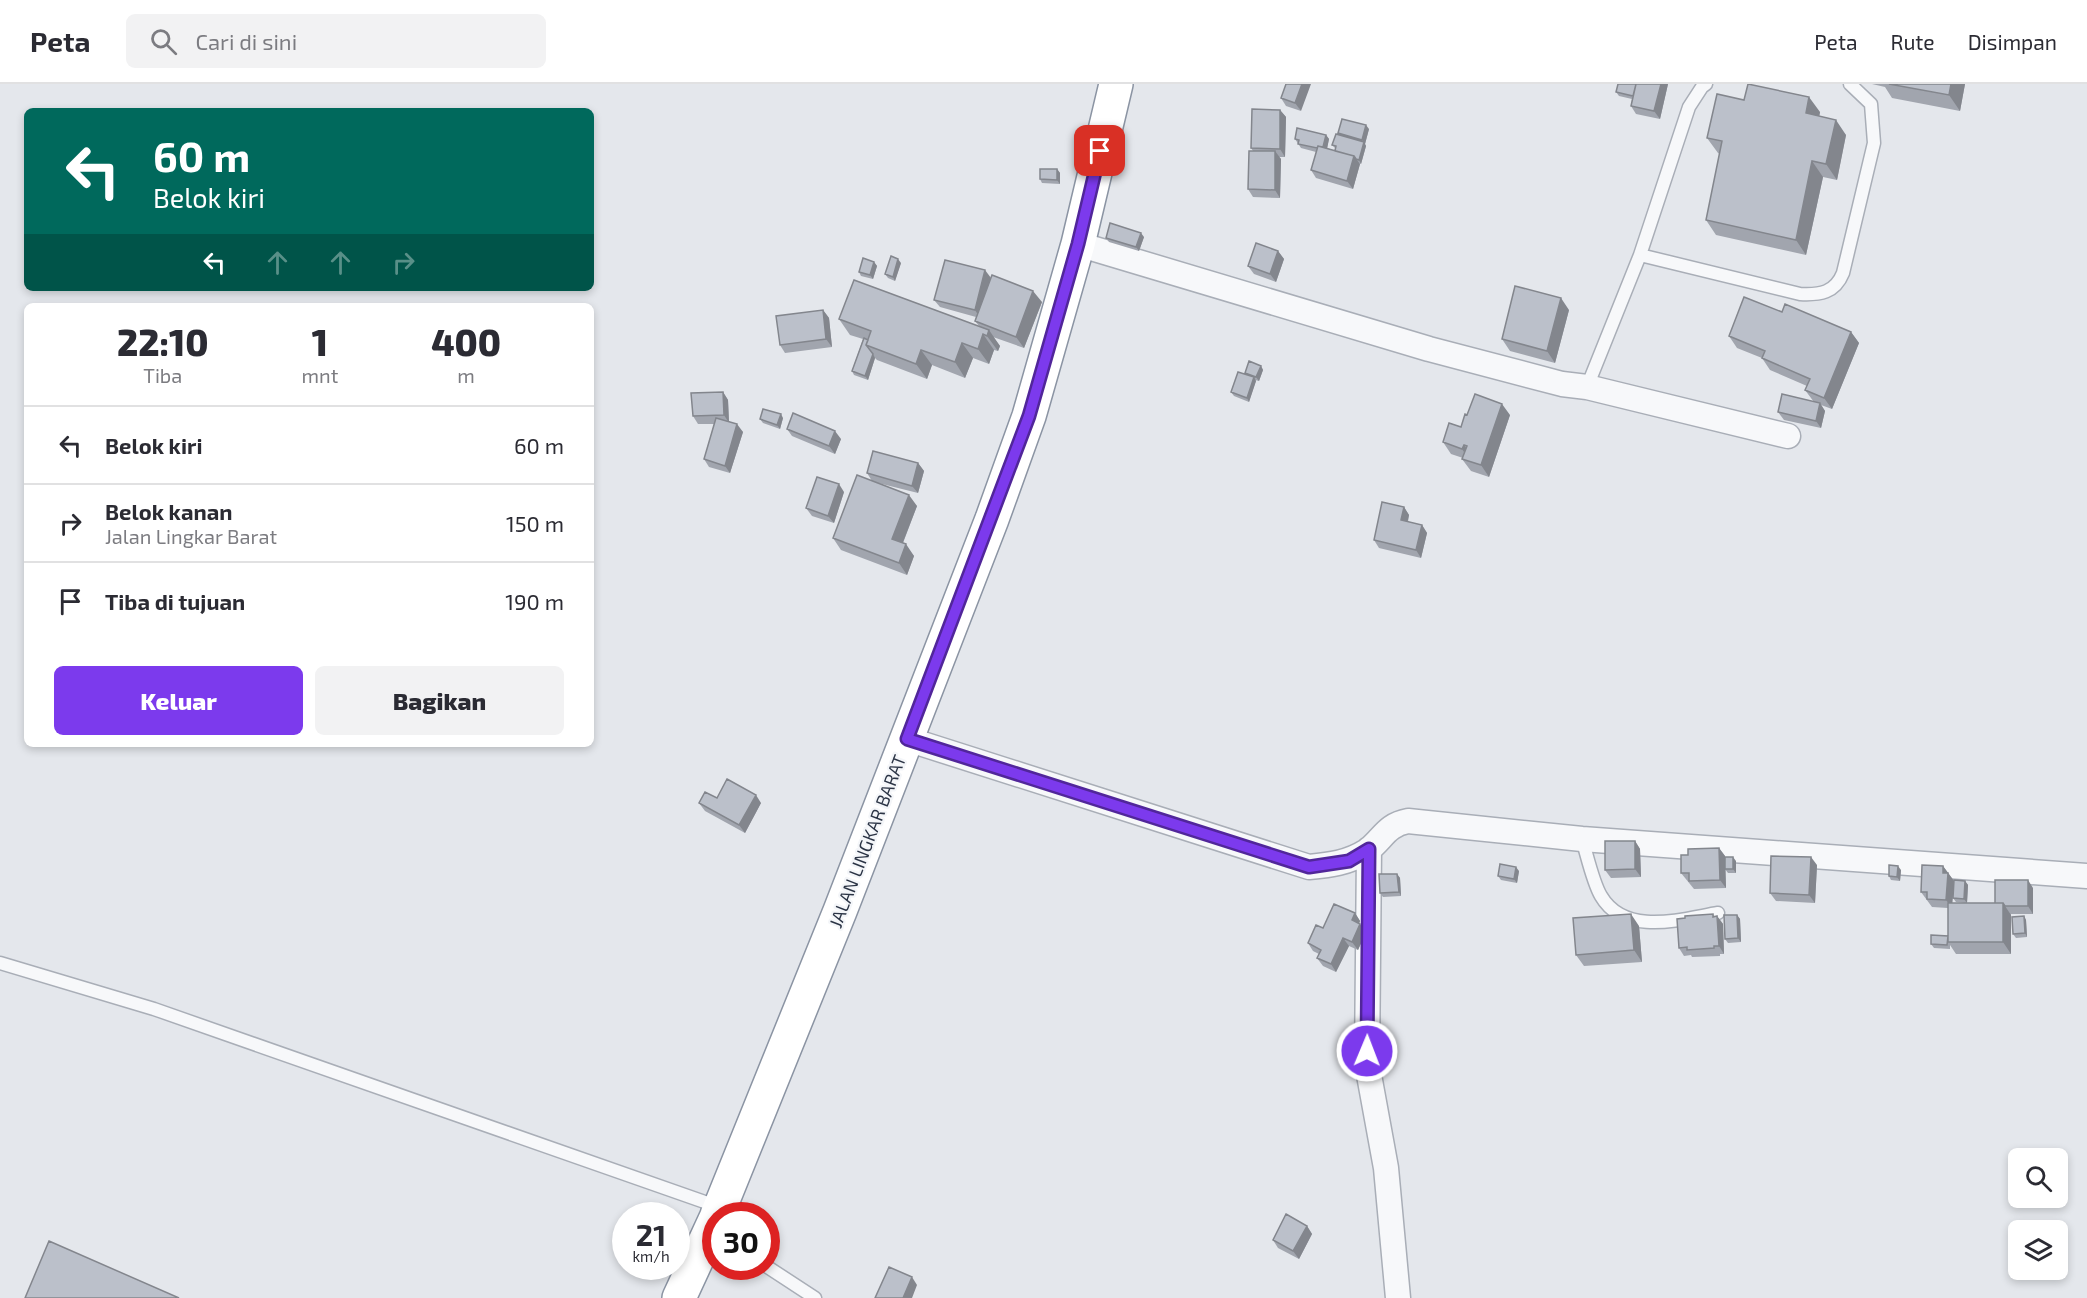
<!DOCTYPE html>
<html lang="id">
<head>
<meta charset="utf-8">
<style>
	:root { --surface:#fff; --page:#f2f2f3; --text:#2b2b33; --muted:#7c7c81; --line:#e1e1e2; --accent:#7c3aed }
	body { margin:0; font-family:"Exo 2",sans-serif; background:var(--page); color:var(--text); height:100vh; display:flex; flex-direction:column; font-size:22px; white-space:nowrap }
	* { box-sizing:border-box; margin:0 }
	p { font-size:20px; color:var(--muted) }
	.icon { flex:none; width:33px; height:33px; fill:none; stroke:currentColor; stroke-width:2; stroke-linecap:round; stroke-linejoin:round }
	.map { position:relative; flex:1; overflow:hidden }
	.drawer { position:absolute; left:24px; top:219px; width:570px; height:444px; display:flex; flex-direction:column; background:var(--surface); border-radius:9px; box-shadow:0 3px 9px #0003 }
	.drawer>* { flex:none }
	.guide { position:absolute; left:24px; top:24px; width:570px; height:183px; border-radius:9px; box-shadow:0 3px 9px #0003; background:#00695c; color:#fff; overflow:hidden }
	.fabs { position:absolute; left:2008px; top:1064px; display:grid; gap:12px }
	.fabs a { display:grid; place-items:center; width:60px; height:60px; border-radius:9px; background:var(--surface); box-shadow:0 3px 9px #0003; font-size:30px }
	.speed { position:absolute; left:612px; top:1118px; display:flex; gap:12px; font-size:30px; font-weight:700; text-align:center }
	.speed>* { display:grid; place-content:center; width:78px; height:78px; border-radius:50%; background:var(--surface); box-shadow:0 3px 9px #0003; line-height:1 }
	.speed small { font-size:15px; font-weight:400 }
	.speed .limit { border:9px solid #d22; background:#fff; color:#111 }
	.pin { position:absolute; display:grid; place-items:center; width:51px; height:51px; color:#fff; margin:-26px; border-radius:12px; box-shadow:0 3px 9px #0006 }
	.me { position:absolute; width:66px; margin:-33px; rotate:1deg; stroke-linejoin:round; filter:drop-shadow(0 0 4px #0008) }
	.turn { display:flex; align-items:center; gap:21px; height:126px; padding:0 30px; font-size:27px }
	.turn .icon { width:78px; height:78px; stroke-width:2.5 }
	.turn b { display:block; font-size:42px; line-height:51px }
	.lanes { display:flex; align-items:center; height:57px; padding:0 30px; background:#0003; justify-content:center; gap:30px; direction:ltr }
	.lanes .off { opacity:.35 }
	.eta { display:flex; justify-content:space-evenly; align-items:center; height:102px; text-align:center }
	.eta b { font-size:36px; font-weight:800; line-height:42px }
	.button { display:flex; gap:12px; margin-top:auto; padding:12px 30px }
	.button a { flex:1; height:69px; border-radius:9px; background:var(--accent); color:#fff; font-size:24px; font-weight:800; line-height:69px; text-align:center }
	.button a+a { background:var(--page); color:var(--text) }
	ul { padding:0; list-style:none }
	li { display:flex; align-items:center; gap:18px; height:78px; padding:0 30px; border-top:2px solid var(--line) }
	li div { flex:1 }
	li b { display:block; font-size:22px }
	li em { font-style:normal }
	header { display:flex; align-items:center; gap:36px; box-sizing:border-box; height:84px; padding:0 30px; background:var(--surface); border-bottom:2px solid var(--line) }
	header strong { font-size:28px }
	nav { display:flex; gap:33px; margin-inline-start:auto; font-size:21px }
	.search { width:420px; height:54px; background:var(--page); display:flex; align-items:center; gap:15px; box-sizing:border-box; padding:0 21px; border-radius:9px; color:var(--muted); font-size:22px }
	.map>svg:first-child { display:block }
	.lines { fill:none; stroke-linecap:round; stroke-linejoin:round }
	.service-casing { stroke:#a9aeb7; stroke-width:15 }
	.minor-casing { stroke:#a9aeb7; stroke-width:27 }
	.trunk-casing { stroke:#8b94a3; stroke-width:36 }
	.service { stroke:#f7f8fa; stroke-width:12 }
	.minor { stroke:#f7f8fa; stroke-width:24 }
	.trunk { stroke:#fff; stroke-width:33 }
	.wall { fill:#a1a5ae }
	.shaded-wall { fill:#83868d }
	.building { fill:#bbc0ca; stroke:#83868d; stroke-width:1.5 }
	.route-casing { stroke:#51269a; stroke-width:15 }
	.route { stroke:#7c3aed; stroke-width:10 }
	.labels { text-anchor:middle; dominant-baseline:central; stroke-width:4.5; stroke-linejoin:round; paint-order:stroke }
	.street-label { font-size:18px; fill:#2b3445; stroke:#f4f6f9 }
</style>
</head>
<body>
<header>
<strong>Peta</strong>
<div class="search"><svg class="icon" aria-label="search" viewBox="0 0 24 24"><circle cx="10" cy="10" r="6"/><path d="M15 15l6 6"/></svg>Cari di sini</div>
<nav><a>Peta</a><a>Rute</a><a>Disimpan</a></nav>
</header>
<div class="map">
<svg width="2087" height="1214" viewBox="0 0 2087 1214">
	<rect width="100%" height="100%" fill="#e4e7ec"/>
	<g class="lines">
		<defs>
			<path id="service" d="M 1640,171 L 1689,23 L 1702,3 L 1706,0
				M 1587,303 L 1640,171 L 1800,210 C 1820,211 1835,209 1843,189 L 1874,59 L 1871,20 L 1850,0
				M 1582,755 C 1587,771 1593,799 1601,812 C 1625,853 1682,835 1718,829
				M 0,879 L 154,925 L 719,1123
				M 766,1182 L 815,1214"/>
			<path id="minor" d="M 1078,160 L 1429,265 L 1562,300 L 1587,303 L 1788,352
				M 907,655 L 1309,783 C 1330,781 1348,779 1367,767 C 1383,755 1386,741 1408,737 L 1582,755 L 2087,792
				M 1369,765 L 1367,980 L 1386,1084 L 1398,1214"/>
			<path id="trunk" d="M 717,1131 L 840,827 L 992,435 L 1029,332 L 1078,160 L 1116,0
				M 679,1214 L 716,1134"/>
		</defs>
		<use href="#service" class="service-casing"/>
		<use href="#minor" class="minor-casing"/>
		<use href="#trunk" class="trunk-casing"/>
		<use href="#service" class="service"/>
		<use href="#minor" class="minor"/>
		<use href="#trunk" class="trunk"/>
	</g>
	<path class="wall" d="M 1286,0 L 1301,27 L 1286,22 L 1281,14 Z
		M 1668,0 L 1660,35 L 1636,30 L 1631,22 L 1632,15 L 1619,12 L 1616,8 Z
		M 1872,0 L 1965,0 L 1960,27 L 1892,14 L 1885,3 Z
		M 1744,16 L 1820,28 L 1819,32 L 1846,51 L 1837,96 L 1823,93 L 1806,171 L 1716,151 L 1706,136 L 1720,70 L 1718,69 L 1707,54 Z
		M 1280,26 L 1286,33 L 1285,73 L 1279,73 L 1281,75 L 1280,114 L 1253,113 L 1248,105 L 1253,67 L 1251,64 Z
		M 1369,45 L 1365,60 L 1366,62 L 1361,80 L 1359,79 L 1360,80 L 1353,105 L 1316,94 L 1311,86 L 1316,68 L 1301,64 L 1295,55 L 1326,51 L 1329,55 L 1327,64 L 1335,67 L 1336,65 L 1332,61 L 1339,51 L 1338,49 Z
		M 1057,85 L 1060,89 L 1060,100 L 1042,99 L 1040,95 Z
		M 1144,153 L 1139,167 L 1109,158 L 1106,154 Z
		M 1278,167 L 1284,175 L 1276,198 L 1254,190 L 1248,182 Z
		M 874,178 L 877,182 L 873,195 L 861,192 L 859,188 Z
		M 901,179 L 895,197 L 888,194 L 885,190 Z
		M 990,195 L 1042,218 L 1024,264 L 993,253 L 1000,262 L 998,267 L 994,266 L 989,280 L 973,274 L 965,294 L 932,281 L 927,295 L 877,276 L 875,274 L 868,296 L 854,291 L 852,287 L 863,255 L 850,251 L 839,235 L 979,242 L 975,237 L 976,233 L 940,223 L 934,216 Z
		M 823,226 L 829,234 L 832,263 L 785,269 L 780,261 Z
		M 1569,226 L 1555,279 L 1510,267 L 1502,255 Z
		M 1782,228 L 1851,248 L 1859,259 L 1832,325 L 1821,321 L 1825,327 L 1821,344 L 1784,336 L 1778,328 L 1814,318 L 1805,306 L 1807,302 L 1770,286 L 1762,274 L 1737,264 L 1729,252 Z
		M 1261,282 L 1263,286 L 1259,297 L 1255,296 L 1256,297 L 1249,318 L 1234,312 L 1231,308 L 1246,291 L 1245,289 Z
		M 723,308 L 728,316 L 729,337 L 743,348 L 730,389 L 709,383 L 704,375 L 714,340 L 698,340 L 693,332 Z
		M 1467,331 L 1510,331 L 1489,393 L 1471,387 L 1462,375 L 1463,374 L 1451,370 L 1443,358 L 1461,343 Z
		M 783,334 L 780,345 L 763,339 L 760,335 Z
		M 787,345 L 841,355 L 835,370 L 792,352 Z
		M 918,379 L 924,387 L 918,409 L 874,398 L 917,422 L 903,459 L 914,472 L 907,491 L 841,466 L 833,454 L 872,397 L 867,389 Z
		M 844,408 L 834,439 L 812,432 L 806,424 Z
		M 1404,423 L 1409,431 L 1408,438 L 1422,441 L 1427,449 L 1421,474 L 1379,464 L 1374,456 Z
		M 717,714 L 761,719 L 745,749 L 705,727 L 699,719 Z
		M 1635,757 L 1640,765 L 1641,793 L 1611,794 L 1605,786 Z
		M 1719,764 L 1725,772 L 1726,804 L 1694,805 L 1681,789 L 1688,771 Z
		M 1736,777 L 1736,789 L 1728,789 L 1725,785 Z
		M 1817,781 L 1815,819 L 1776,817 L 1770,809 Z
		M 1943,782 L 1954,797 L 1952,819 L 1965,819 L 1956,818 L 1953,814 L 1965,797 L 1968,801 L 1967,819 L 1995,819 L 2033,804 L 2033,830 L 2011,830 L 2011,870 L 1956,870 L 1950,861 L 1950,865 L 1934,864 L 1931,860 L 1948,853 L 1948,824 L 1932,823 L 1921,808 Z
		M 1901,786 L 1900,797 L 1891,796 L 1889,792 Z
		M 1519,787 L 1517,799 L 1501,796 L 1498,792 Z
		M 1397,790 L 1400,794 L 1401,812 L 1383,813 L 1380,809 Z
		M 1355,829 L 1360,837 L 1359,840 L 1366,848 L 1358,866 L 1349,862 L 1336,888 L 1323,882 L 1317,874 L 1319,870 L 1313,867 L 1308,859 L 1323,844 Z
		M 1737,831 L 1740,835 L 1741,858 L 1728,859 L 1725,855 Z
		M 1717,832 L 1723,840 L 1724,870 L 1720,870 L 1720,872 L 1692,873 L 1691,871 L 1684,872 L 1679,864 L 1714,833 Z
		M 2024,832 L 2026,836 L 2027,853 L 2016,854 L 2013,850 Z
		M 1639,842 L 1642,878 L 1584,882 L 1576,871 Z
		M 1307,1142 L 1312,1150 L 1299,1175 L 1278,1164 L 1273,1156 Z"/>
	<path class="shaded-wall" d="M 1302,0 L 1311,0 L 1301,27 L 1295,19 Z
		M 1661,0 L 1668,0 L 1660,35 L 1654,27 Z
		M 1951,0 L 1965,0 L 1960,27 L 1949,11 Z
		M 1809,13 L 1820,28 L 1817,45 L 1806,29 Z
		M 1280,26 L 1286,33 L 1285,73 L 1280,65 Z
		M 1836,36 L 1846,51 L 1837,96 L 1826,80 Z
		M 1366,41 L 1369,45 L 1365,60 L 1366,62 L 1361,80 L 1359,76 L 1364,58 L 1362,56 Z
		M 1326,51 L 1329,55 L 1326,70 L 1323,66 Z
		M 1275,67 L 1281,75 L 1280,114 L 1275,106 Z
		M 1354,72 L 1360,80 L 1353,105 L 1347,97 Z
		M 1812,77 L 1823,93 L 1806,171 L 1796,156 Z
		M 1057,85 L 1060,89 L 1060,100 L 1057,96 Z
		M 1141,149 L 1144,153 L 1139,167 L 1136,163 Z
		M 1278,167 L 1284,175 L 1276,198 L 1270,190 Z
		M 898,175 L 901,179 L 895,197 L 893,193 Z
		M 874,178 L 877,182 L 873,195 L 870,191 Z
		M 985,186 L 991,194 L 980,234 L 975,226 Z
		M 1033,207 L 1042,218 L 1024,264 L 1016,253 Z
		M 1561,214 L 1569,226 L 1555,279 L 1547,267 Z
		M 823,226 L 829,234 L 832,263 L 826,255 Z
		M 989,246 L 1000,262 L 998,267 L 987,252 Z
		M 1851,248 L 1859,259 L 1832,325 L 1824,314 Z
		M 983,250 L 994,266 L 989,280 L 978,265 Z
		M 962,259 L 973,274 L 965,294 L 955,278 Z
		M 921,266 L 932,281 L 927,295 L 916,280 Z
		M 873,270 L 875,274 L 868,296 L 865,292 Z
		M 1261,282 L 1263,286 L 1259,297 L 1256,293 Z
		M 1254,293 L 1256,297 L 1249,318 L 1247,314 Z
		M 723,308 L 728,316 L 729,339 L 724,331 Z
		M 1820,319 L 1825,327 L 1821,344 L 1816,337 Z
		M 1502,320 L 1510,331 L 1489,393 L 1481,381 Z
		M 781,330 L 783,334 L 780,345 L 777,341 Z
		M 737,340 L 743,348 L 730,389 L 725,382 Z
		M 835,347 L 841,355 L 835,370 L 829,362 Z
		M 1464,361 L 1472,372 L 1470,377 L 1462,365 Z
		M 918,379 L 924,387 L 918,409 L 912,402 Z
		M 839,400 L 844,408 L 834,439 L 828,432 Z
		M 909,411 L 917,422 L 900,466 L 892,455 Z
		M 1404,423 L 1409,431 L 1406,444 L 1401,436 Z
		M 1422,441 L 1427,449 L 1421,474 L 1416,466 Z
		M 906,460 L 914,472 L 907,491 L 899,479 Z
		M 756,711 L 761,719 L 745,749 L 739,741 Z
		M 1635,757 L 1640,765 L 1641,793 L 1635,785 Z
		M 1719,764 L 1725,772 L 1726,804 L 1720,796 Z
		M 1733,773 L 1736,777 L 1736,789 L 1733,785 Z
		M 1811,773 L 1817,781 L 1815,819 L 1809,811 Z
		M 1898,782 L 1901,786 L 1900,797 L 1897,793 Z
		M 1943,782 L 1954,797 L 1952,824 L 1946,816 L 1943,789 Z
		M 1516,783 L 1519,787 L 1517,799 L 1514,795 Z
		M 1397,790 L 1400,794 L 1401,812 L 1399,808 Z
		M 2028,796 L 2033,804 L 2033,830 L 2028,822 Z
		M 1965,797 L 1968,801 L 1967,819 L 1964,815 Z
		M 2003,819 L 2011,831 L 2011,870 L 2003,858 Z
		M 1355,829 L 1360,837 L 1357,844 L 1352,836 Z
		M 1631,830 L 1639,842 L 1642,878 L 1634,866 Z
		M 1713,830 L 1718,837 L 1717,832 L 1723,840 L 1724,870 L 1719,862 Z
		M 1737,831 L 1740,835 L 1741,858 L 1738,854 Z
		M 2024,832 L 2026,836 L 2027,853 L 2025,849 Z
		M 1360,840 L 1366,848 L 1358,866 L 1352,858 Z
		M 1343,854 L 1349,862 L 1336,888 L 1331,880 Z
		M 1307,1142 L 1312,1150 L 1299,1175 L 1293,1167 Z
		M 912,1193 L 917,1201 L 912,1214 L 903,1214 Z"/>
	<path class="building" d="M 1286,0 L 1302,0 L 1295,19 L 1281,14 Z
		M 1618,0 L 1636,0 L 1633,12 L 1616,8 Z
		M 1636,0 L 1661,0 L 1654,27 L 1631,22 Z
		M 1748,0 L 1809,13 L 1806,29 L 1836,36 L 1826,80 L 1812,77 L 1796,156 L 1706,136 L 1722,57 L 1707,54 L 1717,10 L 1744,16 Z
		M 1889,0 L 1951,0 L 1949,11 Z
		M 1252,25 L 1280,26 L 1280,65 L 1251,64 Z
		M 1342,35 L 1366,41 L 1362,56 L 1338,49 Z
		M 1297,44 L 1326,51 L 1323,63 L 1318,62 L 1317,64 L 1298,60 L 1299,56 L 1295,55 Z
		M 1336,50 L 1364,58 L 1359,76 L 1356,75 L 1354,72 L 1335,67 L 1336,62 L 1332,61 Z
		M 1318,62 L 1354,72 L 1347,97 L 1311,86 Z
		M 1249,67 L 1275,67 L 1275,106 L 1248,105 Z
		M 1040,85 L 1057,85 L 1057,96 L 1040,95 Z
		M 1110,139 L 1141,149 L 1136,163 L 1106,154 Z
		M 1256,159 L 1278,167 L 1270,190 L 1248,182 Z
		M 891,172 L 898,175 L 893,193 L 885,190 Z
		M 863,174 L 874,178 L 870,191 L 859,188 Z
		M 945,176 L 985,186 L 975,226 L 934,216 Z
		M 992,191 L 1033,207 L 1016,253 L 975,237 Z
		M 854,196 L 989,246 L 987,252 L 983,250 L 978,265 L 962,259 L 955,278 L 921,266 L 916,280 L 866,261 L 871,247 L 839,235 Z
		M 1515,202 L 1561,214 L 1547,267 L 1502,255 Z
		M 1744,213 L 1782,228 L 1785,220 L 1851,248 L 1824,314 L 1805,306 L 1810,295 L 1762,274 L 1765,267 L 1729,252 Z
		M 823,226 L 826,255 L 780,261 L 776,232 Z
		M 864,254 L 868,256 L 866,261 L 873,270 L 865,292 L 852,287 Z
		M 1249,277 L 1261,282 L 1256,293 L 1245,289 Z
		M 1238,288 L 1254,293 L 1247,314 L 1231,308 Z
		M 723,308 L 724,331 L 693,332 L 691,309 Z
		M 1475,310 L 1502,320 L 1481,381 L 1462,375 L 1467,362 L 1464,361 L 1462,365 L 1443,358 L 1449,339 L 1461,343 L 1465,330 L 1467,331 Z
		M 1782,310 L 1820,319 L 1816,337 L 1778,328 Z
		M 763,325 L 781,330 L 777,341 L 760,335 Z
		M 793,329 L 835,347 L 829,362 L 787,345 Z
		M 716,334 L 737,340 L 725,382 L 704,375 Z
		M 873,367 L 918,379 L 912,402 L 867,389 Z
		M 857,391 L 909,411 L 892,455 L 906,460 L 899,479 L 833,454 Z
		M 817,393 L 839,400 L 828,432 L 806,424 Z
		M 1382,418 L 1404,423 L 1401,436 L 1422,441 L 1416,466 L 1374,456 Z
		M 727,695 L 756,711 L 739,741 L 699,719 L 705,708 L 717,714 Z
		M 1605,757 L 1635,757 L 1635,785 L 1605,786 Z
		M 1719,764 L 1720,796 L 1689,797 L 1689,789 L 1681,789 L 1681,771 L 1688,771 L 1688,765 Z
		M 1771,772 L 1811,773 L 1809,811 L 1770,809 Z
		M 1725,773 L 1733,773 L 1733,785 L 1725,785 Z
		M 1500,780 L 1516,783 L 1514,795 L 1498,792 Z
		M 1889,781 L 1898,782 L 1897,793 L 1889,792 Z
		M 1922,781 L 1943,782 L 1943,789 L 1948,789 L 1946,816 L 1927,815 L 1927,808 L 1921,808 Z
		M 1379,790 L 1397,790 L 1399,808 L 1380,809 Z
		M 1954,796 L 1965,797 L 1964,815 L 1953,814 Z
		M 1995,796 L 2028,796 L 2028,822 L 2005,822 L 2003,819 L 1995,819 Z
		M 1948,819 L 2003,819 L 2003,858 L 1948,858 Z
		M 1334,820 L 1355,829 L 1352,836 L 1360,840 L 1352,858 L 1343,854 L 1331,880 L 1317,874 L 1321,866 L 1308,859 L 1316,841 L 1323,844 Z
		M 1631,830 L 1634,866 L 1576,871 L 1573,834 Z
		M 1713,830 L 1713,833 L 1717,832 L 1719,862 L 1714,862 L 1714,864 L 1687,866 L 1687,863 L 1679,864 L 1677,835 L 1685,834 L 1685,832 Z
		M 1724,831 L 1737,831 L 1738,854 L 1725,855 Z
		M 2024,832 L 2025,849 L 2013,850 L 2012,833 Z
		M 1931,851 L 1948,852 L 1947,861 L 1931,860 Z
		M 1286,1130 L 1307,1142 L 1293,1167 L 1273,1156 Z
		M 49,1157 L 179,1214 L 25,1214 Z
		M 889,1183 L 912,1193 L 903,1214 L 875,1214 Z"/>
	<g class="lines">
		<defs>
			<path id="route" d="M 1100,67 L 1078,160 L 1029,332 L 907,655 L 1309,783 L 1349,777 L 1369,765 L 1367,967"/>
		</defs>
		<use href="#route" class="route-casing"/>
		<use href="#route" class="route"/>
	</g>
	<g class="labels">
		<g class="street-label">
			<text transform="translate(867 757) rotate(-69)">JALAN LINGKAR BARAT</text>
		</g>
	</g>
</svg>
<div class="fabs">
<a><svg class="icon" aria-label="search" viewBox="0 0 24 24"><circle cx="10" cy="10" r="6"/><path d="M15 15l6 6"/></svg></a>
<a><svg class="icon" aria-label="layers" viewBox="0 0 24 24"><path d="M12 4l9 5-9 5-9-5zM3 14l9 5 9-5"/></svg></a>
</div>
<div class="speed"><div>21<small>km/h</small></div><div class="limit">30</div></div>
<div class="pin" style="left:1100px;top:67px;background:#d93025"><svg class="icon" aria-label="arrive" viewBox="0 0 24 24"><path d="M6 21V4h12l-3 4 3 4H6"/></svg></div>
<svg class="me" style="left:1367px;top:967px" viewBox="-20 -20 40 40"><circle r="17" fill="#7c3aed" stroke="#fff" stroke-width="3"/><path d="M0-11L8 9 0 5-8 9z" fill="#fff"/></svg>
<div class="guide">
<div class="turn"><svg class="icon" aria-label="left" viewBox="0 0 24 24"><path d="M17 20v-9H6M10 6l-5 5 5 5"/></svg><div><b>60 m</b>Belok kiri</div></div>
<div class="lanes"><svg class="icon" aria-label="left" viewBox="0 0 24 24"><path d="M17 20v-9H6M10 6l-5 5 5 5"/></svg><svg class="icon off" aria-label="ahead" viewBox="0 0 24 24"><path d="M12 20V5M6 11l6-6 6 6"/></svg><svg class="icon off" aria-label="ahead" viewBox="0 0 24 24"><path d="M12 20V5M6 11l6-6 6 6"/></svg><svg class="icon off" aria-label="right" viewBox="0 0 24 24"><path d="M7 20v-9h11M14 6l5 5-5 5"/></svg></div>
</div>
<section class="drawer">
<div class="eta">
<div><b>22:10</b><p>Tiba</p></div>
<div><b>1</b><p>mnt</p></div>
<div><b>400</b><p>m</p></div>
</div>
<ul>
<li><svg class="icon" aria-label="left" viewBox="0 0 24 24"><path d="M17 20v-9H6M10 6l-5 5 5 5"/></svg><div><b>Belok kiri</b></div><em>60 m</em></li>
<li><svg class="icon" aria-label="right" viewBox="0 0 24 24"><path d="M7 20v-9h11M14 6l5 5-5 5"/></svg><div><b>Belok kanan</b><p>Jalan Lingkar Barat</p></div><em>150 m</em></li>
<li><svg class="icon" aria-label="arrive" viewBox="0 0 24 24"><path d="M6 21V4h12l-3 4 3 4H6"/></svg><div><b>Tiba di tujuan</b></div><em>190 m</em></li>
</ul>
<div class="button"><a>Keluar</a><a>Bagikan</a></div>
</section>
</div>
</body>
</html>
